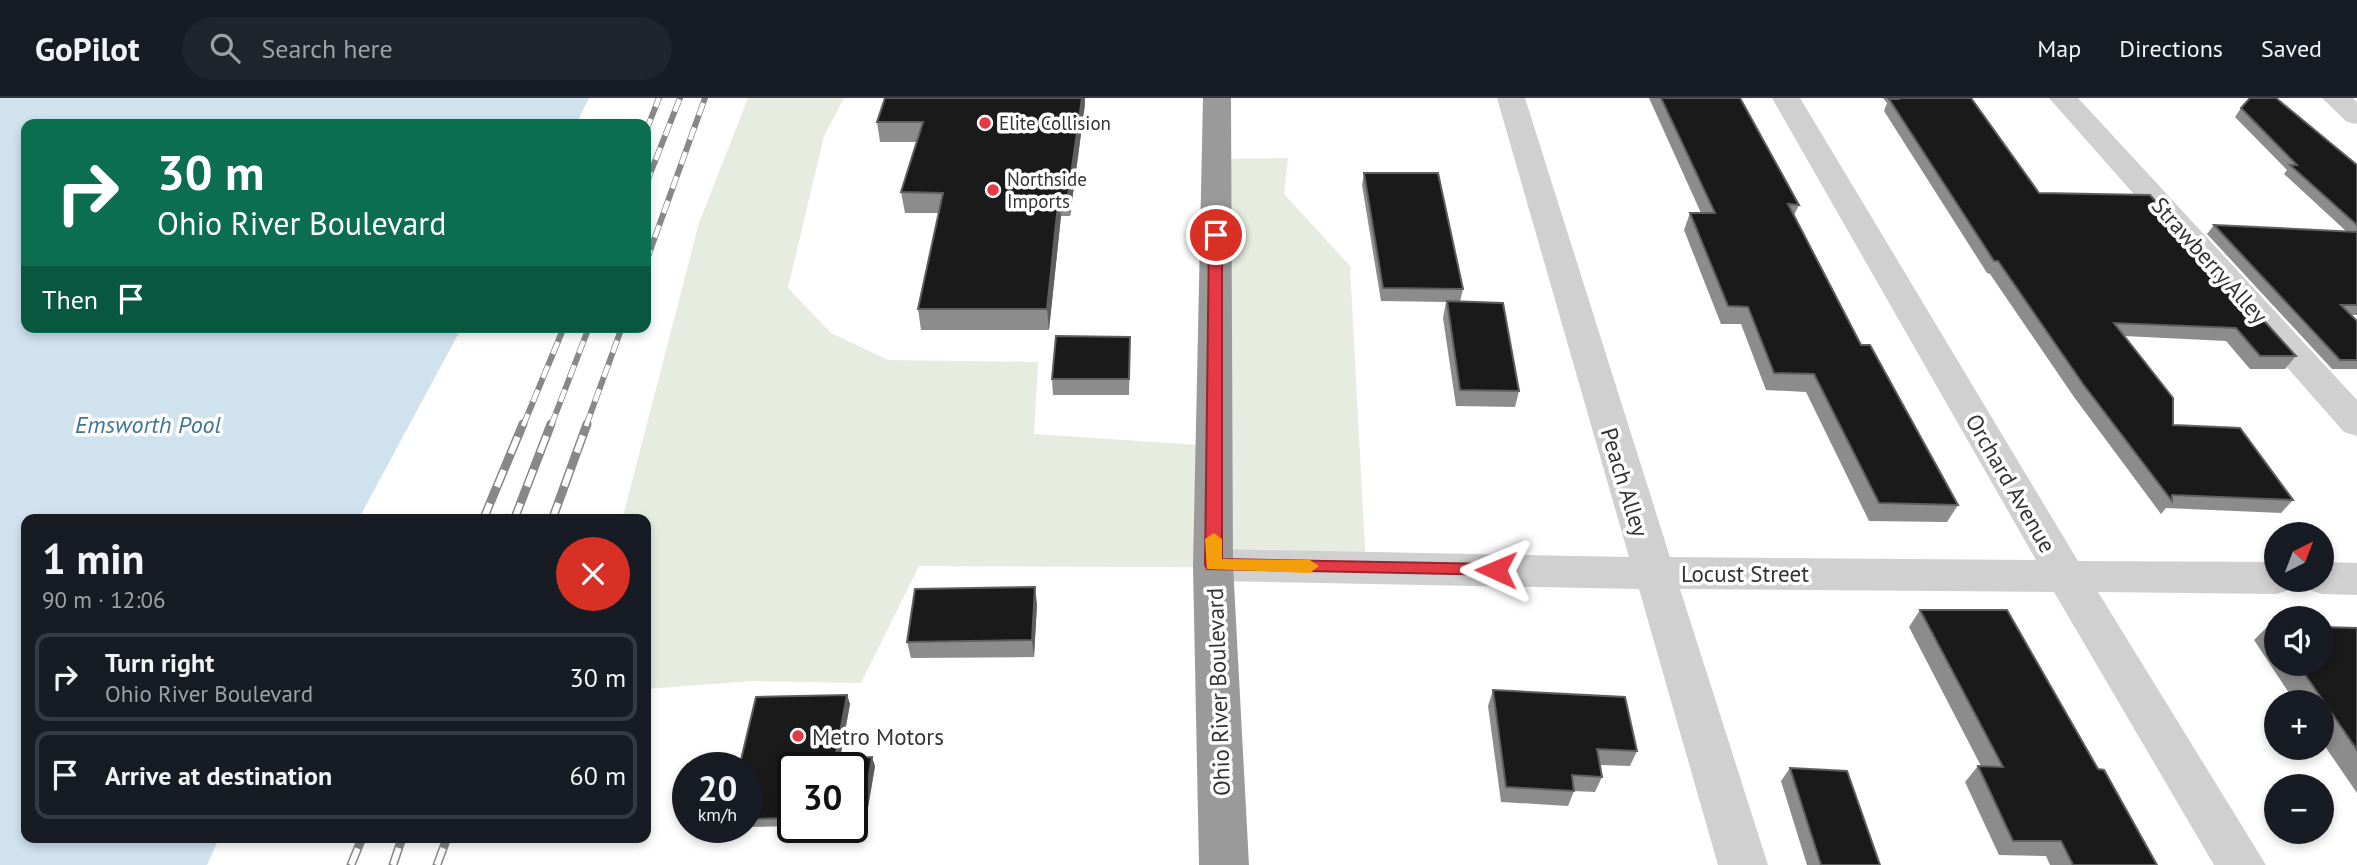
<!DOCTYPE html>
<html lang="en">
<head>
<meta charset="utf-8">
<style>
	:root { --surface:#171b24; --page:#20242c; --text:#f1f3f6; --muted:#9ea1a6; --line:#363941 }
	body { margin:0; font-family:"PT Sans",sans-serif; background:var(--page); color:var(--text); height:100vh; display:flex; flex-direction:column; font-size:26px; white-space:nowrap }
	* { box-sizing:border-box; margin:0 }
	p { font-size:23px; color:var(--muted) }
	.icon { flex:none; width:38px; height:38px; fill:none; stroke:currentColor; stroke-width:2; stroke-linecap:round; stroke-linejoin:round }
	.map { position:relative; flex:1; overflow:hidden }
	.details { position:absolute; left:21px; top:416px; width:630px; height:329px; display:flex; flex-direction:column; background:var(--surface); border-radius:14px; box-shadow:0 4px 10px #0003 }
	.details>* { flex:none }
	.banner { position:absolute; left:21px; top:21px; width:630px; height:214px; border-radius:14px; box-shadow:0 4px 10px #0003; background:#0b6e4f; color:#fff; overflow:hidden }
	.needle { width:46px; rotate:42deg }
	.tools { position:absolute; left:2264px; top:424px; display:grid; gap:14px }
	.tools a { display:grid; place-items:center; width:70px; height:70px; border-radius:50%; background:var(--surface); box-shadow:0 4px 10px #0003; font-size:35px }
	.speed { position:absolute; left:672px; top:654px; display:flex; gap:14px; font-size:35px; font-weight:700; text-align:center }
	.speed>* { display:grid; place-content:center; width:91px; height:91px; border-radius:50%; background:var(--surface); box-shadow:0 4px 10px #0003; line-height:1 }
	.speed small { font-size:18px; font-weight:400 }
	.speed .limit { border:4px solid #111; border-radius:10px; background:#fff; color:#111 }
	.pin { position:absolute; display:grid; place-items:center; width:60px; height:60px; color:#fff; margin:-30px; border:4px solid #fff; border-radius:50%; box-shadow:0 2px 7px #0007 }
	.me { position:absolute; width:77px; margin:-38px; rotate:271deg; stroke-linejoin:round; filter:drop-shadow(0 0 5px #0008) }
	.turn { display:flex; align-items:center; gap:24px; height:147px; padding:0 21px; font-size:32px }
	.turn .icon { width:91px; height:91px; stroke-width:2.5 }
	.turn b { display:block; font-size:49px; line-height:60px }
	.then { display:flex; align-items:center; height:66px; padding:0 21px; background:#0003; gap:14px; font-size:26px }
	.round { display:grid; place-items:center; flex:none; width:74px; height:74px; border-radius:37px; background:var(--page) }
	.headline { display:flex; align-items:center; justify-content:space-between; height:119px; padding:0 21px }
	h1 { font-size:42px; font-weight:600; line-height:52px }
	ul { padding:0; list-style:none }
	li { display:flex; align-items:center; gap:21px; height:88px; margin:0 14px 10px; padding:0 7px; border:4px solid var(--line); border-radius:14px }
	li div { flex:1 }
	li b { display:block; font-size:26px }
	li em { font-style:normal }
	header { display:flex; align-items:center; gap:42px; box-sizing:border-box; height:98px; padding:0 35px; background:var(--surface); border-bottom:2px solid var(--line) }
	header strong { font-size:33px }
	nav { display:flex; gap:38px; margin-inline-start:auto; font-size:24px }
	.search { width:490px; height:63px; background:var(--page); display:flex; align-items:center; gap:18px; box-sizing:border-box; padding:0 24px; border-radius:38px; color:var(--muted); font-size:26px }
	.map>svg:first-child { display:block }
	.green { fill:#e6ecdf }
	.water { fill:#cfe2ee }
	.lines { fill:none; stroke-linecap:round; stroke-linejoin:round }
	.minor { fill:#d0d0d0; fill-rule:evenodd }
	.highway { fill:#9a9a9a; fill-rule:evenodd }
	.rail-far1-casing { stroke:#888; stroke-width:6 }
	.rail-casing { stroke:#888; stroke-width:9 }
	.rail-far1 { stroke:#fff; stroke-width:4.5; stroke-dasharray:13; stroke-linecap:butt }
	.rail { stroke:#fff; stroke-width:6; stroke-dasharray:18; stroke-linecap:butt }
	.wall { fill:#8c8c8c }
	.shaded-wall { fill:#5f5f5f }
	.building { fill:#1a1a1a; stroke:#5f5f5f; stroke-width:2 }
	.route { fill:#e63946; stroke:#96252e; stroke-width:2 }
	.slow { fill:#f59e0b }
	.poi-dot { fill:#e63946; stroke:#fff; stroke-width:2.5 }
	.labels { text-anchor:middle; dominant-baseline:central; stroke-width:7; stroke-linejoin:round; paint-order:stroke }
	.far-poi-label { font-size:19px; fill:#333; stroke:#fff; text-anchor:start }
	.street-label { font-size:23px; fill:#333; stroke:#fff }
	.poi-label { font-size:23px; fill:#333; stroke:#fff; text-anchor:start }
	.water-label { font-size:24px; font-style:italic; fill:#3f7597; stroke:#fff }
</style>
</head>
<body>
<header>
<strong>GoPilot</strong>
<div class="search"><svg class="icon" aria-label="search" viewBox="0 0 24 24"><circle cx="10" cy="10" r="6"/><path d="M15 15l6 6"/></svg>Search here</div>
<nav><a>Map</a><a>Directions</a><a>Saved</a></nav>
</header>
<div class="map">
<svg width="2357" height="767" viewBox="0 0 2357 767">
	<rect width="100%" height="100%" fill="#fff"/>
	<path class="green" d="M 748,0 L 844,0 L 824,38 L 788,190 L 831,235 L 888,262 L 1038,264 L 1034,336 L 1214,348 L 1216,61 L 1288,60 L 1284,96 L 1350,168 L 1366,470 L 919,468 L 861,585 L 752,583 L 646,591 L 646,422 L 622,422 L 699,125 Z"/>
	<path class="water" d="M 0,0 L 589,0 L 576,26 L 26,26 L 26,229 L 462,229 L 358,422 L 26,422 L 26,740 L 219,740 L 207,767 L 0,767 Z"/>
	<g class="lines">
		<path class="minor" d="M 1497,0 L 1525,0 L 1670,459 L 2036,462 L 1772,0 L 1800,0 L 2078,463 L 2277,464 L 2277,481 L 2297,481 L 2292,491 L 2277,496 L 2098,494 L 2266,767 L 2214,767 L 2054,494 L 1680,491 L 1768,767 L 1718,767 L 1639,491 L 1213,483 L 1199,478 L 1193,467 L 1199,456 L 1213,451 L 1629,459 Z
			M 2049,0 L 2078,0 L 2357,302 L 2357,338 L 2344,334 Z
			M 2322,0 L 2353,0 L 2357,4 L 2357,26 L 2347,24 Z
			M 2322,464 L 2357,465 L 2357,497 L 2322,496 L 2307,491 L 2302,481 L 2322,481 Z"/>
		<path class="highway" d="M 1203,0 L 1231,0 L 1233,467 L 1249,767 L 1199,767 L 1193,467 Z"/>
		<defs>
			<path id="rail-far1" d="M 646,33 L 659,0
				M 646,86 L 680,0
				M 646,164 L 705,0
				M 523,328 L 564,229
				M 551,328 L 589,229
				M 586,328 L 622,229"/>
			<path id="rail" d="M 483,422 L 523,326
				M 514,422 L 551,326
				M 552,422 L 587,326
				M 351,767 L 362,740
				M 393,767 L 402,740
				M 437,767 L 447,740"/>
		</defs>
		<use href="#rail-far1" class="rail-far1-casing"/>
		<use href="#rail" class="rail-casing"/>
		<use href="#rail-far1" class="rail-far1"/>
		<use href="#rail" class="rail"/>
	</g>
	<path class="wall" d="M 1649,0 L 1740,0 L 1799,107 L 1794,117 L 1861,247 L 1958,407 L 1947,424 L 1869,423 L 1806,294 L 1766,292 L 1741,226 L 1721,226 L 1684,132 L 1690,115 L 1701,115 Z
		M 1883,0 L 1971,0 L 2039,95 L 2296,258 L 2285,271 L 2250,271 L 2226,243 L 2124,238 L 2173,327 L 2293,402 L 2281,415 L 2166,410 L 2161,416 L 2074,299 L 1990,176 L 1987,175 L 1884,13 L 1887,5 Z
		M 1085,6 L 1070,118 L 1061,118 L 1049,232 L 921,232 L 918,211 L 939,115 L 905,115 L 901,94 L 917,44 L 880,44 L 877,24 Z
		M 2241,10 L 2357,67 L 2357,217 L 2350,217 L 2357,223 L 2357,271 L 2332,271 L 2207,136 L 2214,127 L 2347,134 L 2284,76 L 2287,72 L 2235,19 Z
		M 1364,75 L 1463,191 L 1460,204 L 1519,293 L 1515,309 L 1456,308 L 1443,220 L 1446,204 L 1381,203 L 1362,87 Z
		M 1130,255 L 1129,297 L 1053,297 L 1052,281 Z
		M 1037,506 L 1034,559 L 911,560 L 907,544 Z
		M 1920,512 L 2098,671 L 2157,767 L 2050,767 L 2046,758 L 1999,757 L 1965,684 L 1978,668 L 1981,668 L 1909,529 Z
		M 2270,526 L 2277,527 L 2277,565 L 2322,565 L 2357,530 L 2357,695 L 2322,644 L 2322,604 L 2295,604 L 2254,542 Z
		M 1493,592 L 1637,653 L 1630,668 L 1600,667 L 1602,679 L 1595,694 L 1574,693 L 1568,708 L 1501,704 L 1488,608 Z
		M 847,597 L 850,606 L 840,661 L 875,668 L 865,727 L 852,727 L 852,670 L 793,670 L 793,728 L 747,729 L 747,670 Z
		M 1790,670 L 1880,767 L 1807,767 L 1781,683 Z"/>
	<path class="shaded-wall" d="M 1082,0 L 1085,0 L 1085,6 L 1070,118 L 1068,97 Z
		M 1059,97 L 1061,118 L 1049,232 L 1047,211 Z
		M 1035,489 L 1037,506 L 1034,559 L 1032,542 Z
		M 847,597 L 850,606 L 838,670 L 835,661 Z
		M 872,659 L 875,668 L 865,727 L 862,718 Z"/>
	<path class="building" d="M 885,0 L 1082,0 L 1068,97 L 1059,97 L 1047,211 L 918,211 L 943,95 L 901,94 L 923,24 L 877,24 Z
		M 1661,0 L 1740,0 L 1799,107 L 1788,106 L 1861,247 L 1870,247 L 1958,407 L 1879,405 L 1814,276 L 1774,275 L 1748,209 L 1728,208 L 1690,115 L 1715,115 Z
		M 1899,0 L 1971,0 L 2039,95 L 2150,97 L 2296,258 L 2260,258 L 2236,230 L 2114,225 L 2173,300 L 2173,327 L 2240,330 L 2293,402 L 2172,397 L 2172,403 L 2083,286 L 1998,163 L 1994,163 L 1889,1 L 1899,1 Z
		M 2250,0 L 2276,0 L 2357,67 L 2357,127 L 2290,67 L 2297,67 L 2241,10 Z
		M 1364,75 L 1438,75 L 1463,191 L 1383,190 Z
		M 2214,127 L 2357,134 L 2357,207 L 2341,207 L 2357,223 L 2357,262 L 2340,262 Z
		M 1447,203 L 1503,205 L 1519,293 L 1460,292 Z
		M 1056,238 L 1130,239 L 1129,281 L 1052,281 Z
		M 1035,489 L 1032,542 L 907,544 L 915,491 Z
		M 1920,512 L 2007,512 L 2098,671 L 2104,672 L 2157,767 L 2073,767 L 2061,743 L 2013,743 L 1978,668 L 2003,669 Z
		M 2270,526 L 2277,527 L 2277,536 Z
		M 2322,529 L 2357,530 L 2357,652 L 2297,565 L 2322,565 Z
		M 1493,592 L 1625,599 L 1637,653 L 1597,651 L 1602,679 L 1572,677 L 1574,693 L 1506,689 Z
		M 847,597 L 835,661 L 872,659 L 862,718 L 852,719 L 852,670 L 793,670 L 793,720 L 747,721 L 747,670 L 739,670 L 756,599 Z
		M 1790,670 L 1847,673 L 1880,767 L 1821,767 Z"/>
	<path class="route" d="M 1216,133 L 1222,137 L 1222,461 L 1496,466 L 1504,472 L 1502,477 L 1207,471 L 1205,467 L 1209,137 Z"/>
	<path class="slow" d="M 1214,435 L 1222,441 L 1222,461 L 1310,462 L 1319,468 L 1310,475 L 1207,471 L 1205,441 Z"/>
	<g class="poi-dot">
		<circle cx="985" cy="25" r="7"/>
		<circle cx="993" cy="92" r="7"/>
		<circle cx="798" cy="638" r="7"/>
	</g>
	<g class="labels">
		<g class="far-poi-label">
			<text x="999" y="25">Elite Collision</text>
			<text x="1007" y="81">Northside<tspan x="1007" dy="22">Imports</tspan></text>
		</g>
		<g class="street-label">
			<text transform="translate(2210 162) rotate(48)">Strawberry Alley</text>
			<text transform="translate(1625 384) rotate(73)">Peach Alley</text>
			<text transform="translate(2011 385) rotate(60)">Orchard Avenue</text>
			<text x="1745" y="475">Locust Street</text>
			<text transform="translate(1218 594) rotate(-92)">Ohio River Boulevard</text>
		</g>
		<g class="poi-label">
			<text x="812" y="638">Metro Motors</text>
		</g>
		<g class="water-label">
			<text x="148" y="326">Emsworth Pool</text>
		</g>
	</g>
</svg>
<div class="tools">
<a><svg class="needle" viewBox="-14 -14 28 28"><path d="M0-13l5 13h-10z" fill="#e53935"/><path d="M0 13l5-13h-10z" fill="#9ea1a6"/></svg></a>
<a><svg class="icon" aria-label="sound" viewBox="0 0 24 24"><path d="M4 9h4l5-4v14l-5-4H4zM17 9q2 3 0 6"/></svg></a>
<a>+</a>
<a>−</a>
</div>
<div class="speed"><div>20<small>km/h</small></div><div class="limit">30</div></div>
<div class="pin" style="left:1216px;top:137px;background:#d93025"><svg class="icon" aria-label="arrive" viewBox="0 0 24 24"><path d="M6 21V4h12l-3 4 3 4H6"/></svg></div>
<svg class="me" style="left:1496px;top:472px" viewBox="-20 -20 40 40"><path d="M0-17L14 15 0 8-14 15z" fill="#e63946" stroke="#fff" stroke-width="4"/></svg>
<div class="banner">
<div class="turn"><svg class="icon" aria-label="right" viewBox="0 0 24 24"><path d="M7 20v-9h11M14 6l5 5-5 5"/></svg><div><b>30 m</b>Ohio River Boulevard</div></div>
<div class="then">Then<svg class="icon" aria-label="arrive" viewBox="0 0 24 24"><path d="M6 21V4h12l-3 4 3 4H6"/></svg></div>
</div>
<section class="details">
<div class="headline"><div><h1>1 min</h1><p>90 m · 12:06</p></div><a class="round" style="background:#d93025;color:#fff"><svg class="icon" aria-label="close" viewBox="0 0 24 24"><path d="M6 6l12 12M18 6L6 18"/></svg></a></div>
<ul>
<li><svg class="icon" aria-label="right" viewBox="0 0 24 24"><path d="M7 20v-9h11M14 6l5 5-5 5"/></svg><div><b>Turn right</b><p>Ohio River Boulevard</p></div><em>30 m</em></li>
<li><svg class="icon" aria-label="arrive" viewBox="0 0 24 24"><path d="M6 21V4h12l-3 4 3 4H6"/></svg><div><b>Arrive at destination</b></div><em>60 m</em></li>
</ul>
</section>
</div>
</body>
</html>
